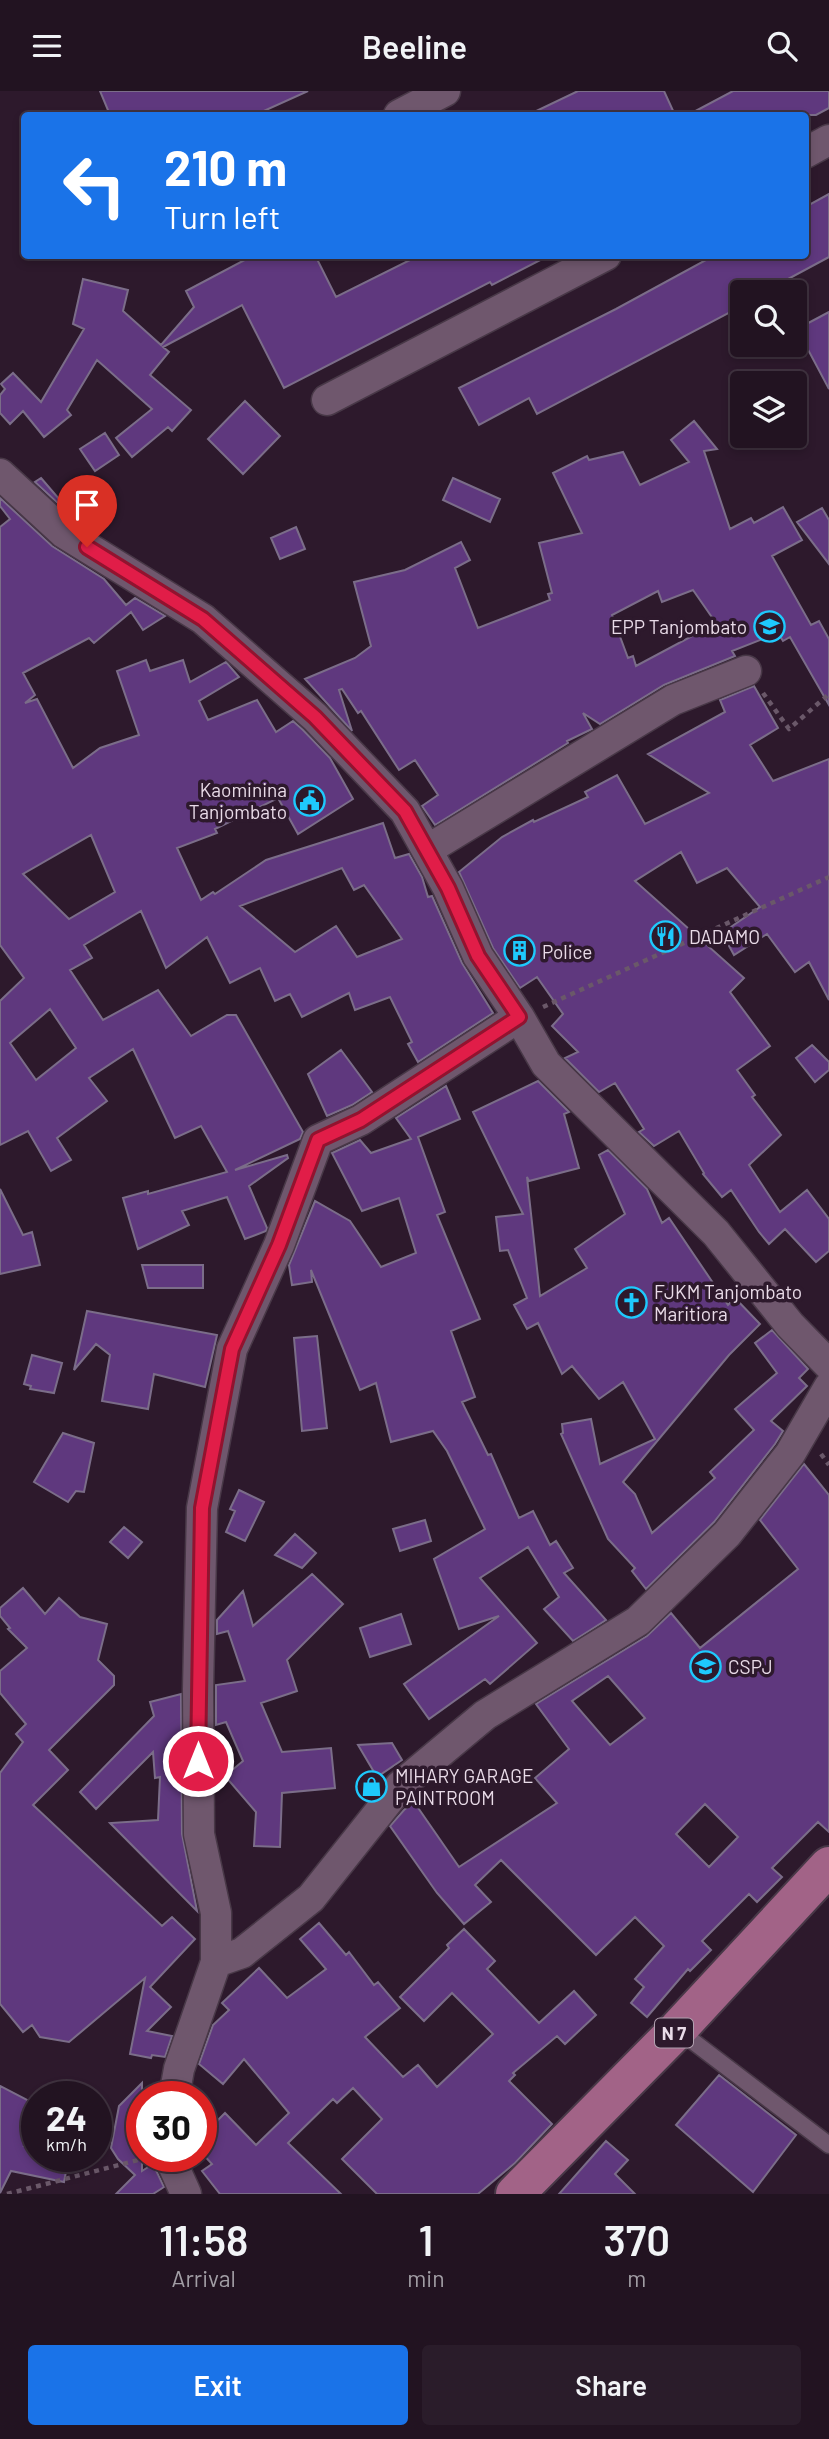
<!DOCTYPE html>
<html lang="en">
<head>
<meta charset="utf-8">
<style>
	:root { --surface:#221321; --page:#2a1c2a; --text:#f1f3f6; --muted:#a29ea5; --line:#3f323f; --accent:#1a73e8 }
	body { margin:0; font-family:Barlow,sans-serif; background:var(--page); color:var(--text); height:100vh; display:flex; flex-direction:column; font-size:26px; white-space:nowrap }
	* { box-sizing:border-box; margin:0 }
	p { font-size:23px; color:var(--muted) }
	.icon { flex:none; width:38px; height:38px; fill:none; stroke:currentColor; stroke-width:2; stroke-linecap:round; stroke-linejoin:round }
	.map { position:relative; height:2103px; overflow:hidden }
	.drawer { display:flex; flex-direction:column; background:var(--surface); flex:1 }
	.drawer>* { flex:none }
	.guide { position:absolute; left:21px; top:21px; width:788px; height:147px; border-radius:7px; box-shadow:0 4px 10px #0003,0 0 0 2px var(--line); background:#1a73e8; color:#fff; overflow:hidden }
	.tools { position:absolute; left:730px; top:189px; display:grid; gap:14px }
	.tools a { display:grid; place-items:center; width:77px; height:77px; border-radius:7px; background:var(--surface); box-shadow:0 4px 10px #0003,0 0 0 2px var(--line); font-size:35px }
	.speed { position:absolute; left:21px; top:1990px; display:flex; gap:14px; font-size:35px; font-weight:700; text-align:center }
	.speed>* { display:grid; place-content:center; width:91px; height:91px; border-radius:50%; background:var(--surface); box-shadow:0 4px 10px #0003,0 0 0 2px var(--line); line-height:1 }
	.speed small { font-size:18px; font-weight:400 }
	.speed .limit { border:10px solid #d22; background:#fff; color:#111 }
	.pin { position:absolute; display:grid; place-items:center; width:60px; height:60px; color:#fff; margin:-72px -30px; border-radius:50% 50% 50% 0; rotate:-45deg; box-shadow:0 0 7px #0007 }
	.pin .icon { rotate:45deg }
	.me { position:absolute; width:77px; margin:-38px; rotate:0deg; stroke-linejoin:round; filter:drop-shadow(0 0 5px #0008) }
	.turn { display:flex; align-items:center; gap:24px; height:147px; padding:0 28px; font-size:32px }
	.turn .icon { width:91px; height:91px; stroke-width:2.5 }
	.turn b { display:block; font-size:49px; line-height:60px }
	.eta { display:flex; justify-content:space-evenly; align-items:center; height:119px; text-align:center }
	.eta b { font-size:42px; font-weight:600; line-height:49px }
	.cta { display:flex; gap:14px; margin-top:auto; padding:14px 28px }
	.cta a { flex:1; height:80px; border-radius:7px; background:var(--accent); color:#fff; font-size:28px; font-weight:600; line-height:80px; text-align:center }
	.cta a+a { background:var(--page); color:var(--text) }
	header { display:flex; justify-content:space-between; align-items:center; height:91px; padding:0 28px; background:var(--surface); font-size:32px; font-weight:600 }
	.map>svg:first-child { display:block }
	.building { fill:#5f387e; stroke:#7b6d89; stroke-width:2; fill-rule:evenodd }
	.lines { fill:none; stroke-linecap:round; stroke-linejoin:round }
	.service-casing { stroke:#483847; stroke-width:19 }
	.minor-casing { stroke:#483847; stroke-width:33 }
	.primary-casing { stroke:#483847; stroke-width:42 }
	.path { stroke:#6a5869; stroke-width:4.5; stroke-dasharray:5 5; stroke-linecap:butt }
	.service { stroke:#6f576d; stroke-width:16 }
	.minor { stroke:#6f576d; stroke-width:30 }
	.primary { stroke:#a26387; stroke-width:38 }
	.route-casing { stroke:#92132f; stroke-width:18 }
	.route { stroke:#e11d48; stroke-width:12 }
	.labels { text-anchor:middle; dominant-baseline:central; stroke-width:7; stroke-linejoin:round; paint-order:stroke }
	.shield { fill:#2d192c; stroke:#b1a1b0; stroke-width:2 }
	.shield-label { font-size:18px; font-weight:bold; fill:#e9dbe8 }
	.poi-label { font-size:19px; fill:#e9dbe8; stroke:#2d192c; text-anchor:start }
</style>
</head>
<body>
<header><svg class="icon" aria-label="menu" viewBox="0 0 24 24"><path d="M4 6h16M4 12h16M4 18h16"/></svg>Beeline<svg class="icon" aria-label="search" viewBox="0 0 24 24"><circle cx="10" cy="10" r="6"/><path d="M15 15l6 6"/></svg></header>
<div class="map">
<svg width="829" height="2103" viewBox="0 0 829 2103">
	<rect width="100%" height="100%" fill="#2d192c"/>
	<path class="building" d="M 100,0 L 308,0 L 255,24 L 110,24 Z
		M 578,0 L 664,0 L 675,24 L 528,24 Z
		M 733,0 L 829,0 L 829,17 L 816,24 L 688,24 Z
		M 829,103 L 829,166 L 764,201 L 742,201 L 742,215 L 537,323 L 529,307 L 479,334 L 459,297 L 616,218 L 715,164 L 805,164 L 805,116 Z
		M 254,164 L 315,164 L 336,206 L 420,164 L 550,164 L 492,194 L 490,191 L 284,297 L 242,214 L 163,256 L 169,261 L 150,284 L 191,319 L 172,340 L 168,336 L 132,366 L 116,347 L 152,318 L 97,269 L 67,319 L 71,324 L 44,346 L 23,320 L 10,333 L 0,322 L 0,304 L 5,298 L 1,293 L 13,282 L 41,311 L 84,238 L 73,233 L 83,188 L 128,199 L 123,220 L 161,254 L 194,216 L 186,200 Z
		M 829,221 L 829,298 L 797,238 Z
		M 245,310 L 280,345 L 243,383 L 208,348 Z
		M 694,330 L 717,358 L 704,360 L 730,438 L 751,427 L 754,432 L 783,416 L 802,449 L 772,465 L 811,534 L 819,530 L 829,548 L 829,614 L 790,546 L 783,550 L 778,542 L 732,560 L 735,565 L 664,594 L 600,633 L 583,622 L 592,638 L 567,650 L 568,652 L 435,734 L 422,715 L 438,704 L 415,669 L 399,679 L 361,620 L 358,622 L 342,598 L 339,599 L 352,640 L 305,588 L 355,567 L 371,555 L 354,491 L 405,479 L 461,451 L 470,469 L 455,477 L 478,537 L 550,509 L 548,503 L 552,502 L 539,452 L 582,442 L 553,382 L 587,365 L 589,369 L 623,361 L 640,394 L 689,371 L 671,349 ZM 693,499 L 718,535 L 694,544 L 636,575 L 633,565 L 628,567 L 612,524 L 658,500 L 662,511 Z
		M 105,342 L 119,364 L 95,380 L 80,358 Z
		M 41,387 L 72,423 L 78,419 L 92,439 L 75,428 L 35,391 Z
		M 453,387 L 500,408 L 490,431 L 443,409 Z
		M 0,407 L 52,455 L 104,488 L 126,514 L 135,507 L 165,525 L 143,539 L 131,521 L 94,552 L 89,547 L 23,582 L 35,604 L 25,612 L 37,608 L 73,677 L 100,657 L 139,644 L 117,580 L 146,569 L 150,580 L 183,569 L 190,591 L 226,571 L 239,586 L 199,610 L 208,629 L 257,609 L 276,641 L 293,630 L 303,639 L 330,667 L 353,708 L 298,743 L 278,707 L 215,738 L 217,742 L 177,757 L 201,809 L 213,801 L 215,803 L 266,769 L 383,732 L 395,767 L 409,763 L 422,786 L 428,806 L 432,805 L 462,872 L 493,922 L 418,971 L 408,953 L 412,951 L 390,906 L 355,919 L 349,902 L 302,926 L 290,903 L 275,910 L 260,877 L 230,892 L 207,846 L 166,877 L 141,820 L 84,854 L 92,867 L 70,879 L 103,929 L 158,899 L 191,945 L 227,924 L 236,924 L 303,1041 L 300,1048 L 235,1079 L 287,1064 L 288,1067 L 249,1095 L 267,1137 L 266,1140 L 245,1148 L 227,1106 L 182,1120 L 189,1134 L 138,1158 L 123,1107 L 148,1100 L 148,1103 L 227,1081 L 201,1035 L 175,1047 L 133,958 L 89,987 L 107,1010 L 57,1047 L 71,1069 L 51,1080 L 28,1040 L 0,1054 L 0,910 L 24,887 L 0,854 L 0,436 L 10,428 L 0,415 ZM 91,744 L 115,801 L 69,828 L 23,783 ZM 342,777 L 354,799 L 364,794 L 402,848 L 357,866 L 336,835 L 295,861 L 240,815 ZM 50,918 L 76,957 L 36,989 L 10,952 Z
		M 822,417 L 829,429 L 829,473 L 797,431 Z
		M 296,436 L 305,458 L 280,468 L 271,447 Z
		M 754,595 L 778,637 L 750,654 L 773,690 L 829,668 L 829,909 L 809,871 L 795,881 L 767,843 L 734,864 L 722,842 L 760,816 L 727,777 L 697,792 L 681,761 L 635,790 L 744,887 L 730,901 L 770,955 L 737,979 L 755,1004 L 752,1006 L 781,1044 L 749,1074 L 780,1121 L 807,1099 L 829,1128 L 829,1160 L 816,1171 L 785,1138 L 769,1153 L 759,1141 L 731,1099 L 722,1106 L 703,1083 L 704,1082 L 679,1040 L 654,1055 L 639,1041 L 644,1038 L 615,992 L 599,1001 L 565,967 L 578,961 L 552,935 L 563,923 L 537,886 L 520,897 L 493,857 L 459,781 L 502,746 L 533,729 L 534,731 L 588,706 L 585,701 L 617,684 L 645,733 L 709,702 L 648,663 L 725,621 L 720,609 Z
		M 812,954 L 829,971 L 829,979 L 815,991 L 796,967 Z
		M 341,959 L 372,1001 L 352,1014 L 327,1025 L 308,983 Z
		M 538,990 L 569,1021 L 564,1023 L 579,1077 L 529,1090 L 527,1086 L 540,1205 L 587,1177 L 575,1158 L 625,1123 L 599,1064 L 608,1059 L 647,1098 L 662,1132 L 669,1127 L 728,1214 L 735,1207 L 760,1233 L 729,1264 L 623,1391 L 635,1403 L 652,1442 L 715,1387 L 710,1381 L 754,1339 L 735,1318 L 777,1282 L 755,1252 L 772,1239 L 808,1278 L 799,1287 L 807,1295 L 771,1330 L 783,1340 L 775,1353 L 714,1431 L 646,1498 L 632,1480 L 635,1477 L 608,1448 L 561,1343 L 563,1342 L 562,1333 L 591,1328 L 600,1373 L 655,1348 L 623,1291 L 599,1308 L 572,1275 L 562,1283 L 538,1232 L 527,1238 L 514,1214 L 527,1207 L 508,1159 L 500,1160 L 496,1126 L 523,1123 L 473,1021 Z
		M 446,995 L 460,1028 L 418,1046 L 445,1121 L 437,1124 L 480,1228 L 451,1240 L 475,1306 L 462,1311 L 488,1364 L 491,1363 L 519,1427 L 533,1420 L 550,1454 L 556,1450 L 573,1477 L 564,1482 L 606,1529 L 573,1550 L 544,1518 L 559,1506 L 528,1456 L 480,1487 L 537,1552 L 490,1593 L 485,1588 L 429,1628 L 404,1593 L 499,1525 L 459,1538 L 434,1468 L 485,1438 L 447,1360 L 433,1340 L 391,1351 L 376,1292 L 360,1299 L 311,1179 L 312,1191 L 292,1194 L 289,1174 L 315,1110 L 350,1130 L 381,1176 L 416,1162 L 399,1107 L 362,1120 L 332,1062 L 360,1049 L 371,1062 L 411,1048 L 396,1027 Z
		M 0,1098 L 23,1144 L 32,1141 L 40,1174 L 0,1183 Z
		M 142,1174 L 203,1174 L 203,1197 L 148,1197 Z
		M 87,1220 L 217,1244 L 205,1296 L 154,1283 L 148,1318 L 102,1310 L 110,1264 L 96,1253 L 74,1279 Z
		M 317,1245 L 327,1337 L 302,1340 L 294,1247 Z
		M 32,1264 L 62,1272 L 54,1302 L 30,1298 L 31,1295 L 24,1293 Z
		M 63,1342 L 94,1352 L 84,1401 L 76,1400 L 68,1411 L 34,1391 Z
		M 804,1373 L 829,1404 L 829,1741 L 818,1731 L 772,1777 L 782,1786 L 757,1811 L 749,1803 L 702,1850 L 711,1859 L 690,1880 L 688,1878 L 647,1926 L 631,1912 L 644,1896 L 635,1888 L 664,1855 L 635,1826 L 596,1864 L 501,1769 L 475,1794 L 491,1811 L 464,1833 L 437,1802 L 390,1735 L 404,1719 L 414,1711 L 459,1776 L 557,1712 L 535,1687 L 569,1658 L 536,1613 L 647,1545 L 671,1522 L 700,1557 L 798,1478 L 760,1429 ZM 608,1585 L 645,1627 L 610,1654 L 572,1610 ZM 705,1713 L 738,1746 L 709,1776 L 676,1743 Z
		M 239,1399 L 264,1411 L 245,1450 L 226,1441 L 235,1420 L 230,1418 Z
		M 425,1429 L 431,1450 L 400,1460 L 393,1438 Z
		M 124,1436 L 142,1451 L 128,1467 L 110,1451 Z
		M 295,1443 L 316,1462 L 302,1477 L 275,1464 Z
		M 312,1483 L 343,1513 L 287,1569 L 297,1600 L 261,1612 L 282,1661 L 331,1657 L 335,1697 L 282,1702 L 280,1756 L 254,1755 L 256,1721 L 225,1685 L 243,1670 L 226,1631 L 216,1634 L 216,1594 L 245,1590 L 228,1540 L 217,1543 L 217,1529 L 243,1500 L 253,1535 Z
		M 23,1497 L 45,1523 L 59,1507 L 80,1526 L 107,1533 L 98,1569 L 114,1585 L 114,1594 L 49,1659 L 68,1679 L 33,1714 L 162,1835 L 172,1826 L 195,1848 L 150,1896 L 171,1916 L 147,1940 L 172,1945 L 165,1966 L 152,1964 L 151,1967 L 130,1963 L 145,1887 L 69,1951 L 40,1946 L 32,1934 L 23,1941 L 0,1913 L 0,1682 L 23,1651 L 16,1643 L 26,1633 L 0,1602 L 0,1580 L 27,1557 L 8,1538 L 10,1537 L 0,1525 L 0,1517 Z
		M 401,1523 L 411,1553 L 370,1566 L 360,1537 Z
		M 181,1603 L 182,1743 L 197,1820 L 110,1732 L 158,1729 L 160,1686 L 155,1687 L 153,1661 L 96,1718 L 80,1701 L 154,1625 L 150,1611 Z
		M 392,1652 L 402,1669 L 377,1686 L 358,1654 Z
		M 319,1832 L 346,1864 L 349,1861 L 374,1894 L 378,1891 L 400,1917 L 365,1946 L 403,1986 L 418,1974 L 437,1996 L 493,1943 L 452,1902 L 424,1930 L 400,1906 L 449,1857 L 447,1854 L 464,1838 L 495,1870 L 487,1878 L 539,1932 L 574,1900 L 596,1924 L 565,1953 L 557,1945 L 513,1982 L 515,1984 L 509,1990 L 552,2033 L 515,2072 L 478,2103 L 377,2103 L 342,2068 L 382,2028 L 353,1997 L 337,2012 L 333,2008 L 288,2052 L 341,2103 L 220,2103 L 202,2080 L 212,2073 L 201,2061 L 201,2046 L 225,2022 L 256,2054 L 289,2022 L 244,1968 L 223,1993 L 199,1973 L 213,1934 L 229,1919 L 222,1912 L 259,1877 L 287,1907 L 326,1878 L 300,1848 Z
		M 719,1984 L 796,2044 L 753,2101 L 676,2034 Z
		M 142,1992 L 142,2080 L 153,2073 L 164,2096 L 153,2103 L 116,2103 L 135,2084 L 118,2068 L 111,2057 L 119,2015 Z
		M 0,1995 L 37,2014 L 37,2029 L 24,2055 L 37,2057 L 37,2065 L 69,2065 L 64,2091 L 11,2080 L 0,2102 Z
		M 606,2050 L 628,2069 L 615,2083 L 635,2103 L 559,2103 Z"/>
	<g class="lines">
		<defs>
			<path id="service" d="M 678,1939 L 829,2054"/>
			<path id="minor" d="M 399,24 L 445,0
				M 805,62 L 829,49
				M 327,309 L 606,164
				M 0,383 L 64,442 L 203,528 L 315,626 L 405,720 L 448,797 L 478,865 L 519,926 L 546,973 L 716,1142 L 790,1234 L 829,1274
				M 427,759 L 673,609 L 746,580
				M 216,1871 L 216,1822 L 199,1743 L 198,1598 L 202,1417 L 232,1258 L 279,1154 L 318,1049 L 361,1029 L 519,926
				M 174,2006 L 179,1978 L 216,1871 L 242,1862 L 311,1807 L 400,1695 L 485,1624 L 638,1530 L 727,1443 L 790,1363 L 829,1296
				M 169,2065 L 186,2103"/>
			<path id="primary" d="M 515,2103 L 678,1938 L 829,1775"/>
		</defs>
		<use href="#service" class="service-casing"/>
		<use href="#minor" class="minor-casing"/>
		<use href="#primary" class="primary-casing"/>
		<path class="path" d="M 763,602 L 789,638 L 829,603
			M 543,916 L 829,786
			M 821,1363 L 829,1374
			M 7,2103 L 142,2068"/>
		<use href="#service" class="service"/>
		<use href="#minor" class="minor"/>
		<use href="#primary" class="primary"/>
	</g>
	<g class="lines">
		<defs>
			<path id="route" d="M 87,456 L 203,528 L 315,626 L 405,720 L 448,797 L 478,865 L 519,926 L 361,1029 L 318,1049 L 279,1154 L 232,1258 L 202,1417 L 198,1670"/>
		</defs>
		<use href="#route" class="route-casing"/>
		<use href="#route" class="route"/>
	</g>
	<defs>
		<symbol id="school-ring" viewBox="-11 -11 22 22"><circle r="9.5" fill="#2d192c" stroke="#1ec9fd" stroke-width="1.5"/><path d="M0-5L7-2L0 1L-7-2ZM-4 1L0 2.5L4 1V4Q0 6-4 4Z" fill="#1ec9fd"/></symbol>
		<symbol id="civic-ring" viewBox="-11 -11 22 22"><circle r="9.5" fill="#2d192c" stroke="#1ec9fd" stroke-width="1.5"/><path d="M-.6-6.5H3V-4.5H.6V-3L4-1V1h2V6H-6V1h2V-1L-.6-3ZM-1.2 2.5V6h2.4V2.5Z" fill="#1ec9fd"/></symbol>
		<symbol id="restaurant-ring" viewBox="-11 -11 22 22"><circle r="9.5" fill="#2d192c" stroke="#1ec9fd" stroke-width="1.5"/><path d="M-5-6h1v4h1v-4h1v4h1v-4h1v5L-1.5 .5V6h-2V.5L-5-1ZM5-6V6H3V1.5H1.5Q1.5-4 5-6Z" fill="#1ec9fd"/></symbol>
		<symbol id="building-ring" viewBox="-11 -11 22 22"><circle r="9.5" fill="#2d192c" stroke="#1ec9fd" stroke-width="1.5"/><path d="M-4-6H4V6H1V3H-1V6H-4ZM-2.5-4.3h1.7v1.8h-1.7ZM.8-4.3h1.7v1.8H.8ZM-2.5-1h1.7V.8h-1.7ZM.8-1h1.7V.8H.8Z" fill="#1ec9fd"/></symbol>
		<symbol id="church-ring" viewBox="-11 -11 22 22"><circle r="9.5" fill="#2d192c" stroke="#1ec9fd" stroke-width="1.5"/><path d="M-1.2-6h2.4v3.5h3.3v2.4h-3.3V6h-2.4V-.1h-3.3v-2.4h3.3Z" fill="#1ec9fd"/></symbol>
		<symbol id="shop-ring" viewBox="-11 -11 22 22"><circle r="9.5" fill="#2d192c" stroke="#1ec9fd" stroke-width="1.5"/><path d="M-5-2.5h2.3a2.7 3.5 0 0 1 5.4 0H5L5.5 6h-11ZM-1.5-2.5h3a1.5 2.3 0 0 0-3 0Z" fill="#1ec9fd"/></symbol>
	</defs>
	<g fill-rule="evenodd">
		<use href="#school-ring" x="752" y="518" width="35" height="35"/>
		<use href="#civic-ring" x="292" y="692" width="35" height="35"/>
		<use href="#restaurant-ring" x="648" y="828" width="35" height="35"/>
		<use href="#building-ring" x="502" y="842" width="35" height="35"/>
		<use href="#church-ring" x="614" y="1194" width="35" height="35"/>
		<use href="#school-ring" x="688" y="1558" width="35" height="35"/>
		<use href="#shop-ring" x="354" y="1678" width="35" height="35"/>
	</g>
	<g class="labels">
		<rect class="shield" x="655" y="1927.5" width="38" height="29" rx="5"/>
		<g class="shield-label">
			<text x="674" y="1942">N 7</text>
		</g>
		<g class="poi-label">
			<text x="747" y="535" text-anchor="end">EPP Tanjombato</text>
			<text x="287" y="698" text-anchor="end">Kaominina<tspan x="287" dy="22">Tanjombato</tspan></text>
			<text x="689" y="845">DADAMO</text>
			<text x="542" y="860">Police</text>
			<text x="654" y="1200">FJKM Tanjombato<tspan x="654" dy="22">Maritiora</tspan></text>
			<text x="728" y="1575">CSPJ</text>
			<text x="395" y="1684">MIHARY GARAGE<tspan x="395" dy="22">PAINTROOM</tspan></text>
		</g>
	</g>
</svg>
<div class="tools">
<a><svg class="icon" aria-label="search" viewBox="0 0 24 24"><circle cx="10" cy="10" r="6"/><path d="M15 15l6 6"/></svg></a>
<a><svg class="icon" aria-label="layers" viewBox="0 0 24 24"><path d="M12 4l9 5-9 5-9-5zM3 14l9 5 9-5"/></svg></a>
</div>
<div class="speed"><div>24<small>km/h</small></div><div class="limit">30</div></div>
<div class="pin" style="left:87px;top:456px;background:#d93025"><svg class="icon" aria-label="arrive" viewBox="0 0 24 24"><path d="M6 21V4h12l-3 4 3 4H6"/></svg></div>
<svg class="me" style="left:198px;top:1670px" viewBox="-20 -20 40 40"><circle r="17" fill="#e11d48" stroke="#fff" stroke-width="3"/><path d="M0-11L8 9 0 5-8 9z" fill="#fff"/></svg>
<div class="guide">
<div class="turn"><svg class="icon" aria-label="left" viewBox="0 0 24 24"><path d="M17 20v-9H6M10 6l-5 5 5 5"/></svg><div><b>210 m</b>Turn left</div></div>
</div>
</div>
<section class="drawer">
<div class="eta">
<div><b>11:58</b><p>Arrival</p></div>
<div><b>1</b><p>min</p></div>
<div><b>370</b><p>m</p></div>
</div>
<div class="cta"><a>Exit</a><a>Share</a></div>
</section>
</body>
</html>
